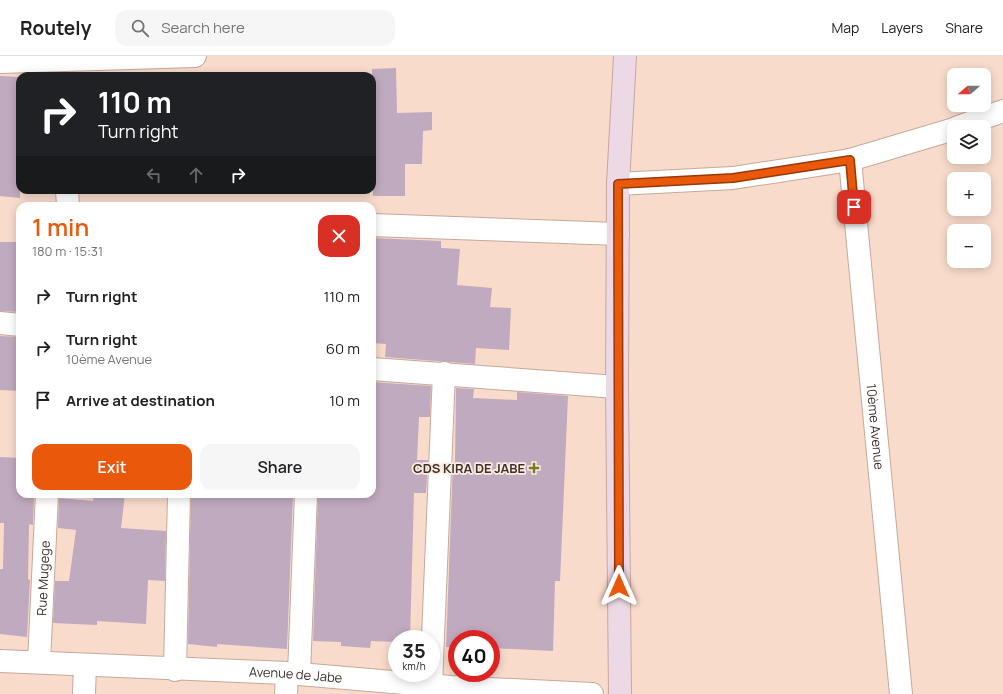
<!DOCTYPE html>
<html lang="en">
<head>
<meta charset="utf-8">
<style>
	:root { --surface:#fff; --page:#f6f6f6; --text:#202124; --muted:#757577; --line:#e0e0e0; --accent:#ea580c }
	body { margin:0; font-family:Manrope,sans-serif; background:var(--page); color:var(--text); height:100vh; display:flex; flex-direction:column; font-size:15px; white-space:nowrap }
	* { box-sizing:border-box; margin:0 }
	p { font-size:13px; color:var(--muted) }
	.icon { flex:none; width:22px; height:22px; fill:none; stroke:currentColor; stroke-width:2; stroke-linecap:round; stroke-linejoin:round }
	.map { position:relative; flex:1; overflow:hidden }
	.details { position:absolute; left:16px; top:146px; width:360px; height:296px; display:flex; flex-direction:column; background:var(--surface); border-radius:12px; box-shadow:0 2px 10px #0003 }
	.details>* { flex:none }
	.hud { position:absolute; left:16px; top:16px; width:360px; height:122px; border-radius:12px; box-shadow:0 2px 10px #0003; background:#202124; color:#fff; overflow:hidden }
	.needle { width:26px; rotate:250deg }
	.controls { position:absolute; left:947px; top:12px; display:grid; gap:8px }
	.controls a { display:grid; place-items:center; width:44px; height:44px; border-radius:8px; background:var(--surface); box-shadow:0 2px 10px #0003; font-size:20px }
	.speed { position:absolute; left:388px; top:574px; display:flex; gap:8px; font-size:20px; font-weight:700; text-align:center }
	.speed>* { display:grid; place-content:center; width:52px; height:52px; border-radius:50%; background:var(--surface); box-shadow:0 2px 10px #0003; line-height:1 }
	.speed small { font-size:10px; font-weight:400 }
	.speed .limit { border:6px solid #d22; background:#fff; color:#111 }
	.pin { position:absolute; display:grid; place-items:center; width:34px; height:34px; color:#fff; margin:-17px; border-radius:8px; box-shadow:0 2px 6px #0006 }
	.me { position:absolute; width:44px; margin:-22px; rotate:0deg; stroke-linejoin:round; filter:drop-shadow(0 0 3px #0008) }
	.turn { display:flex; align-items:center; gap:14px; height:84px; padding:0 16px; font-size:18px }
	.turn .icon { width:52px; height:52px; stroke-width:2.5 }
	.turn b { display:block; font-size:28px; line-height:34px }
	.lanes { display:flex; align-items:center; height:38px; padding:0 16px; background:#0003; justify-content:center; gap:20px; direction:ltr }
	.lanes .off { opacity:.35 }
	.round { display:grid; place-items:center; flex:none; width:42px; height:42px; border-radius:12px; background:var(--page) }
	.head { display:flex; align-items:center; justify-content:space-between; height:68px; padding:0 16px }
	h1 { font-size:24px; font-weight:600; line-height:30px; color:var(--accent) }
	.button { display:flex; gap:8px; margin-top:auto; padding:8px 16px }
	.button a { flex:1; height:46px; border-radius:12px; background:var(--accent); color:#fff; font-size:16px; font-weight:600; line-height:46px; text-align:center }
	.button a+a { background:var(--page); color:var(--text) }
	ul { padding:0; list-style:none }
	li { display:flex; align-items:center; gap:12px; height:52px; padding:0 16px }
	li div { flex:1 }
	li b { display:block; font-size:15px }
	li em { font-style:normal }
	header { display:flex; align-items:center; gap:24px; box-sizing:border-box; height:56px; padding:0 20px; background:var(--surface); border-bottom:1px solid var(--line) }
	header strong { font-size:19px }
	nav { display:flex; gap:22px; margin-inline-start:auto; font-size:14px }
	.search { width:280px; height:36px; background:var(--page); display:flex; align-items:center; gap:10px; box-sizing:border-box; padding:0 14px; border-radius:12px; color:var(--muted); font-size:15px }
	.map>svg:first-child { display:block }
	.building { fill:#c0aabf }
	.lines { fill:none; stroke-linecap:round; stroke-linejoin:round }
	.street-casing { stroke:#c5a99a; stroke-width:24 }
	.secondary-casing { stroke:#c5a99a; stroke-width:24 }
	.street { stroke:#fff; stroke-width:22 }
	.secondary { stroke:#ecd9e5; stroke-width:22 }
	.route-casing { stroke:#983908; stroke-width:10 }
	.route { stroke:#ea580c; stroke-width:7 }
	.poi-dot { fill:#7a7c24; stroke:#fdebe1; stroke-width:1.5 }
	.labels { text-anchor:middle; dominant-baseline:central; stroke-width:3.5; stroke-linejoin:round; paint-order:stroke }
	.street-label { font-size:13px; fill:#3d312b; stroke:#fdebe1 }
	.poi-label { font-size:13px; font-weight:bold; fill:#3d312b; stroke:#fdebe1; text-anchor:end }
</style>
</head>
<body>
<header>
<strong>Routely</strong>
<div class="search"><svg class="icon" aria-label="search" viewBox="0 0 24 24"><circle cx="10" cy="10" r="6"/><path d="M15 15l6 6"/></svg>Search here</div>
<nav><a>Map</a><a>Layers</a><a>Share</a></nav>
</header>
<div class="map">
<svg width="1003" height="638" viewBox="0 0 1003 638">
	<rect width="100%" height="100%" fill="#f8dbcb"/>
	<path class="building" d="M 396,12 L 397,57 L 432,56 L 432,74 L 423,75 L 422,108 L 405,108 L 405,140 L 373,140 L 372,13 Z
		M 0,20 L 20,21 L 20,142 L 0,140 Z
		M 374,182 L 441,185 L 441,192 L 460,193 L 457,229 L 492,232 L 490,251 L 511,252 L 509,294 L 476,292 L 475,308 L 385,301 L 386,288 L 372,287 L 372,185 L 374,185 Z
		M 0,186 L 20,186 L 20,256 L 0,255 Z
		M 0,280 L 20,281 L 20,335 L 0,334 Z
		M 372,326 L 431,330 L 430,361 L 419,361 L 417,404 L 428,404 L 426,437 L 414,437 L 410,583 L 397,583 L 397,586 L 371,585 L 370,592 L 341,590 L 341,586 L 313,585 L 318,439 L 348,440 L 349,438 L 372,438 Z
		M 456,332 L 474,333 L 473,342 L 517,344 L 517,336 L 568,340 L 560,525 L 555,525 L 553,595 L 491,592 L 491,583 L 457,583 L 457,592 L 446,591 L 453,406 L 455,406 Z
		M 0,401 L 20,402 L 20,438 L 32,438 L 34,440 L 33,469 L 29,468 L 28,523 L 30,524 L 27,581 L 0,578 L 0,513 L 3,513 L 4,467 L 0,467 Z
		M 94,438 L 125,438 L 121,472 L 166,475 L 165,525 L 148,524 L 146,568 L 97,565 L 97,569 L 53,567 L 55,525 L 69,525 L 76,474 L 58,472 L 59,442 L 93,445 Z
		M 191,438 L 293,439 L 287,593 L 217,588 L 217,591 L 188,588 Z"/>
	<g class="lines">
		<defs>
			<g id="street">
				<path d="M 0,6 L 195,0"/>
				<path d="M 958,71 L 1003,55"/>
				<path id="s1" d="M 850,104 L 901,638"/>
				<path d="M 618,128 L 733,122 L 850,104 L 954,73"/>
				<path d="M 67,134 L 68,150"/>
				<path d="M 372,169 L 618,178"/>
				<path d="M 0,267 L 20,269"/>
				<path d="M 372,313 L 617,331"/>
				<path id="s2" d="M 0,605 L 287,617 L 451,631 L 592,638"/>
				<path id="s3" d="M 39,606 L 47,438"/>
				<path d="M 175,614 L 179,438"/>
				<path d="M 299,618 L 306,438"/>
				<path d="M 431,629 L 444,317"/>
				<path d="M 84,638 L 85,609"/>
				<path d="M 286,638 L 287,617"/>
			</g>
			<path id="secondary" d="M 620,638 L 617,331 L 618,128 L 625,0"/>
		</defs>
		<use href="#street" class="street-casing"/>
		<use href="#secondary" class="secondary-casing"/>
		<use href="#street" class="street"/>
		<use href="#secondary" class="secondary"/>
	</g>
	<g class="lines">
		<defs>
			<path id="route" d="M 619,530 L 618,128 L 733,122 L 850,104 L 854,151"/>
		</defs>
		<use href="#route" class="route-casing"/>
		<use href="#route" class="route"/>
	</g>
	<path class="poi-dot" d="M532 406h4v4h4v4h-4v4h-4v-4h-4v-4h4z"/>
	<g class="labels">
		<g class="street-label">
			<text stroke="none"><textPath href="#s1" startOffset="268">10ème Avenue</textPath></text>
			<text stroke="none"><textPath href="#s3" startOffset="84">Rue Mugege</textPath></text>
			<text stroke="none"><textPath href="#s2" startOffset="296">Avenue de Jabe</textPath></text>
		</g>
		<g class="poi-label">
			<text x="525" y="412">CDS KIRA DE JABE</text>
		</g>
	</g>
</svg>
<div class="controls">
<a><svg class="needle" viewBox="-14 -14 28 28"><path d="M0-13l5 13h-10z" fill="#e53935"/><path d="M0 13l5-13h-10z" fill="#757577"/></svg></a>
<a><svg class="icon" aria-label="layers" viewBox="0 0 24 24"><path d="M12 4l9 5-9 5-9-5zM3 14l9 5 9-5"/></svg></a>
<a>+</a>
<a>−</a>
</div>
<div class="speed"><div>35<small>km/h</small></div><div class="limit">40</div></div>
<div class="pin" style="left:854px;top:151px;background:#d93025"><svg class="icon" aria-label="arrive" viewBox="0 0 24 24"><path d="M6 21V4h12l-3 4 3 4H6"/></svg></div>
<svg class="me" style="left:619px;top:530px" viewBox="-20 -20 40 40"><path d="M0-17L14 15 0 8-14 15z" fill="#ea580c" stroke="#fff" stroke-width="4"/></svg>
<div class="hud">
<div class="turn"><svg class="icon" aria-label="right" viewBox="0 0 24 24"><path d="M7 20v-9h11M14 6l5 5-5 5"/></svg><div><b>110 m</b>Turn right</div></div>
<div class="lanes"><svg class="icon off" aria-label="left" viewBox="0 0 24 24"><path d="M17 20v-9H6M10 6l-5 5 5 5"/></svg><svg class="icon off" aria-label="ahead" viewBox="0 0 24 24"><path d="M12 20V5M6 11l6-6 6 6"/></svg><svg class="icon" aria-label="right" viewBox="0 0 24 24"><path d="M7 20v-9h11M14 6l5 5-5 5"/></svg></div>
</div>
<section class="details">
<div class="head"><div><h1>1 min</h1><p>180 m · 15:31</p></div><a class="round" style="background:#d93025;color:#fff"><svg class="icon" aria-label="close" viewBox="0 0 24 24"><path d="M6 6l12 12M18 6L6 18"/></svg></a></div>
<ul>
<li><svg class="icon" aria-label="right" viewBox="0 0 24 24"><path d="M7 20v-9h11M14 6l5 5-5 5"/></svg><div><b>Turn right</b></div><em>110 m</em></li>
<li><svg class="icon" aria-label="right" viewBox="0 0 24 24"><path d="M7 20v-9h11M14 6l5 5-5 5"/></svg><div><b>Turn right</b><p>10ème Avenue</p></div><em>60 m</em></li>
<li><svg class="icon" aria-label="arrive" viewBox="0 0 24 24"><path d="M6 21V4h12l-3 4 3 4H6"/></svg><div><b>Arrive at destination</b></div><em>10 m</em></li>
</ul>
<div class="button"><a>Exit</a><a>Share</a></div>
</section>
</div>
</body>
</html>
